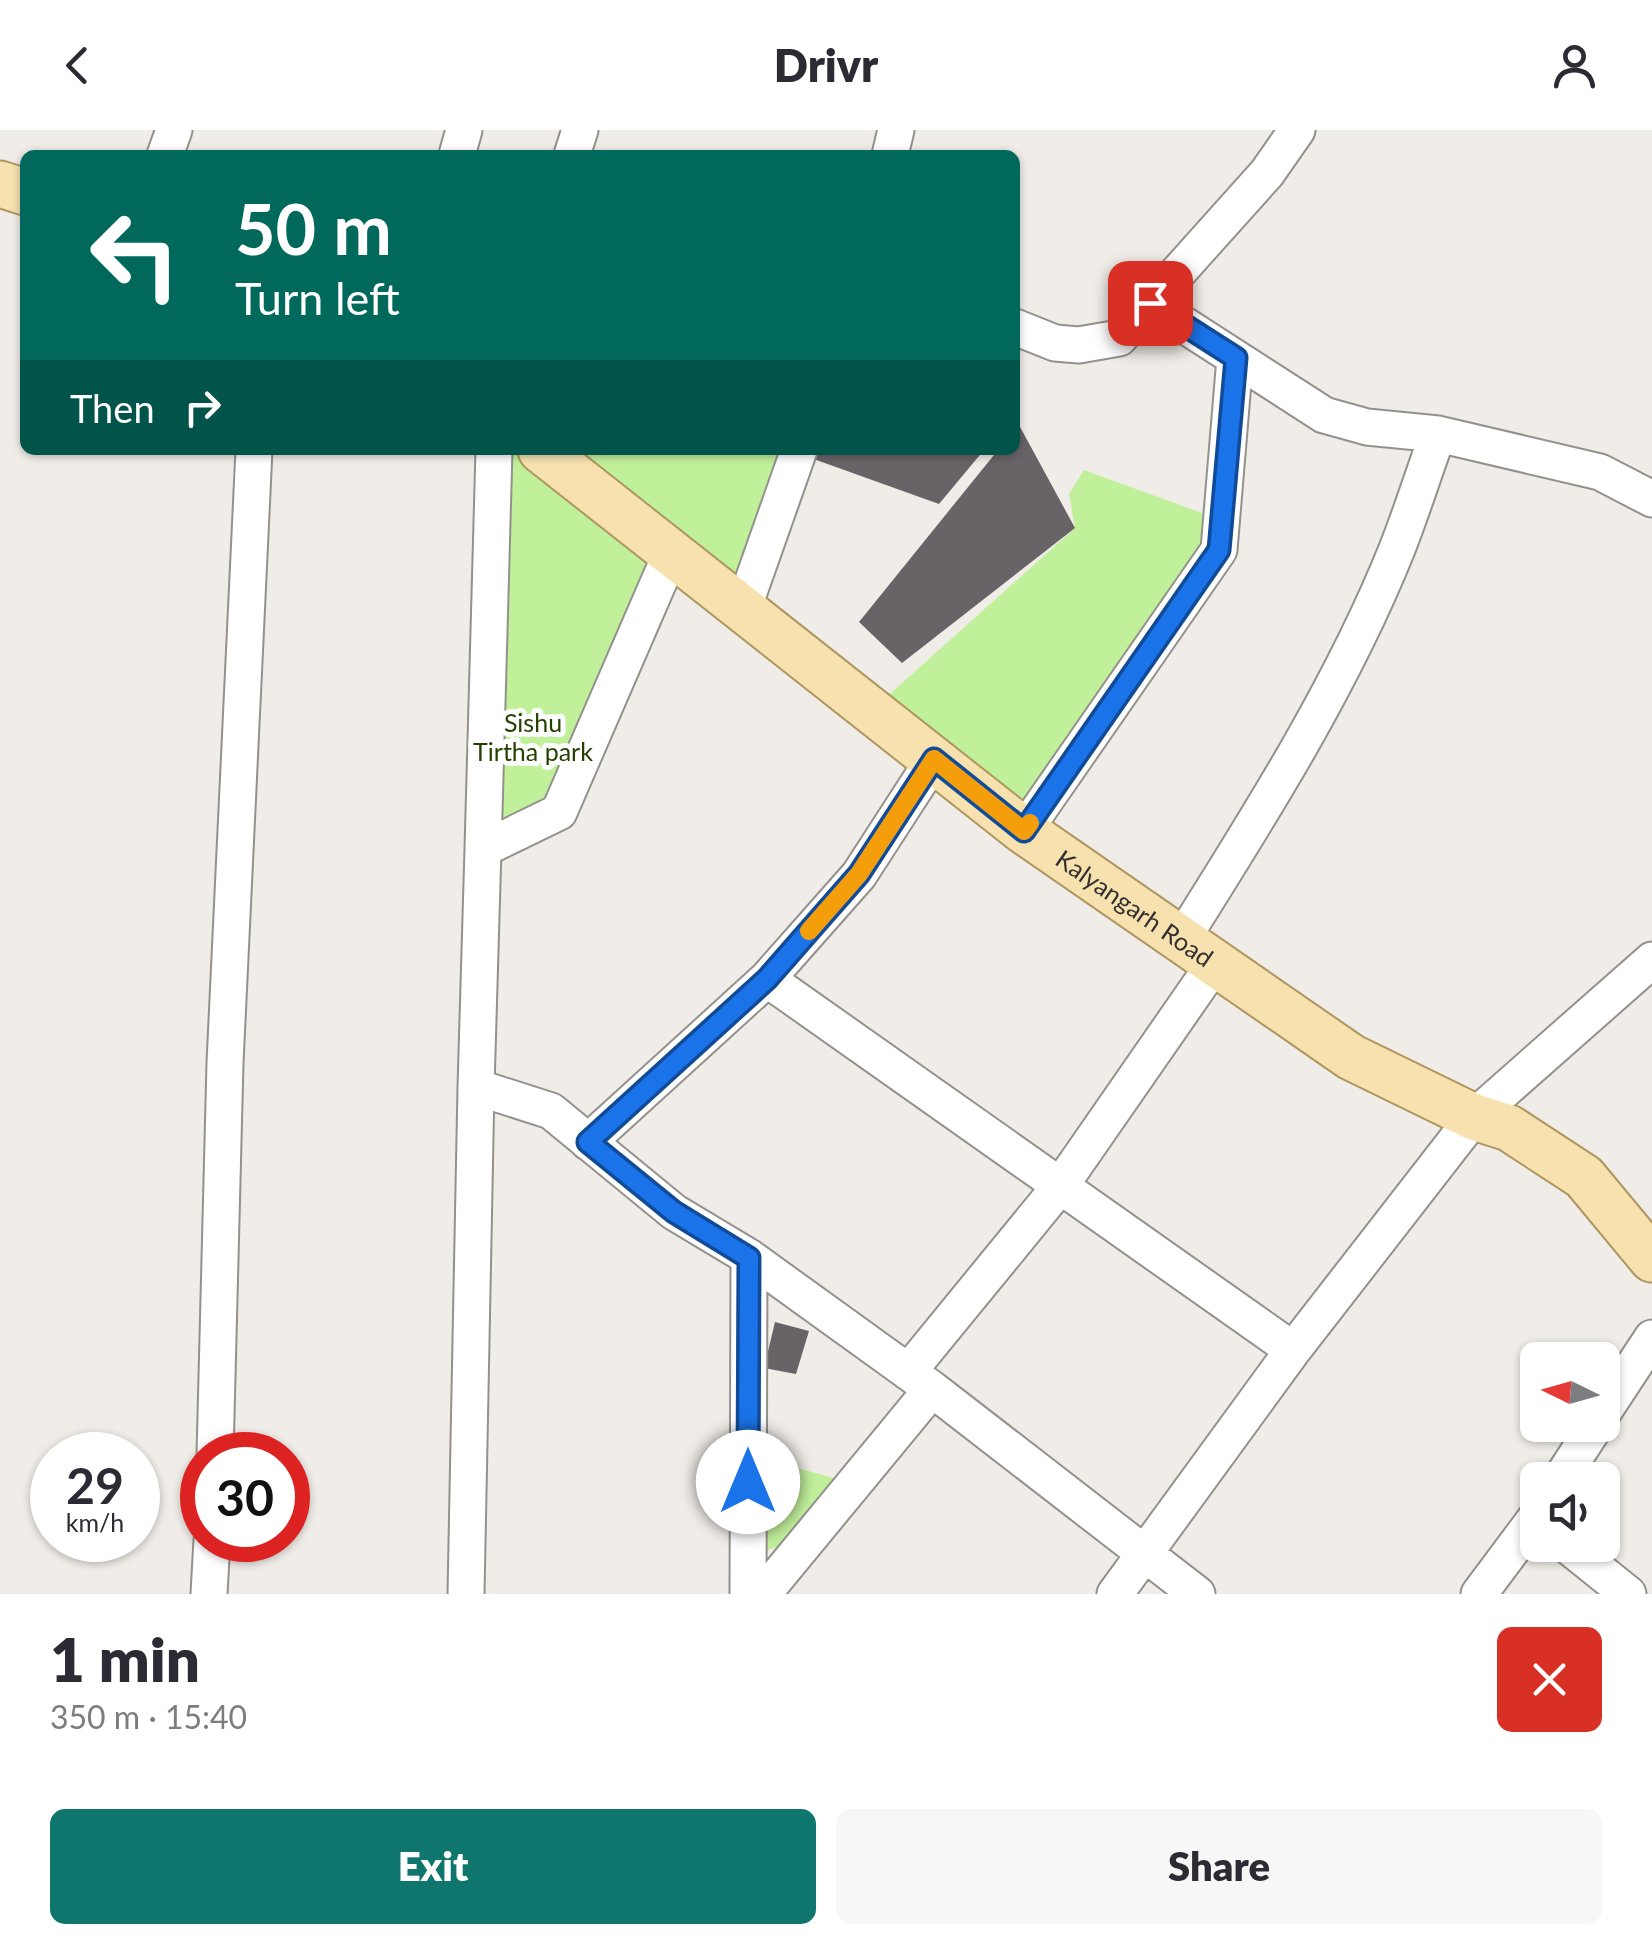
<!DOCTYPE html>
<html lang="en">
<head>
<meta charset="utf-8">
<style>
	:root { --surface:#fff; --page:#f7f7f7; --text:#2b2b33; --muted:#7c7c81; --accent:#0f766e }
	body { margin:0; font-family:Lato,sans-serif; background:var(--page); color:var(--text); height:100vh; display:flex; flex-direction:column; font-size:38px; white-space:nowrap }
	* { box-sizing:border-box; margin:0 }
	p { font-size:32px; color:var(--muted) }
	.icon { flex:none; width:55px; height:55px; fill:none; stroke:currentColor; stroke-width:2; stroke-linecap:round; stroke-linejoin:round }
	.map { position:relative; height:1464px; overflow:hidden }
	.details { display:flex; flex-direction:column; background:var(--surface); flex:1 }
	.details>* { flex:none }
	.hud { position:absolute; left:20px; top:20px; width:1000px; height:305px; border-radius:15px; box-shadow:0 2px 8px #0004; background:#00695c; color:#fff; overflow:hidden }
	.needle { width:65px; rotate:275deg }
	.buttons { position:absolute; left:1520px; top:1212px; display:grid; gap:20px }
	.buttons a { display:grid; place-items:center; width:100px; height:100px; border-radius:15px; background:var(--surface); box-shadow:0 2px 8px #0004; font-size:50px }
	.speed { position:absolute; left:30px; top:1302px; display:flex; gap:20px; font-size:50px; font-weight:700; text-align:center }
	.speed>* { display:grid; place-content:center; width:130px; height:130px; border-radius:50%; background:var(--surface); box-shadow:0 2px 8px #0004; line-height:1 }
	.speed small { font-size:25px; font-weight:400 }
	.speed .limit { border:15px solid #d22; background:#fff; color:#111 }
	.pin { position:absolute; display:grid; place-items:center; width:85px; height:85px; color:#fff; margin:-42px; border-radius:20px; box-shadow:0 5px 15px #0006 }
	.me { position:absolute; width:110px; margin:-55px; rotate:0deg; stroke-linejoin:round; filter:drop-shadow(0 0 8px #0008) }
	.turn { display:flex; align-items:center; gap:35px; height:210px; padding:0 50px; font-size:45px }
	.turn .icon { width:130px; height:130px; stroke-width:2.5 }
	.turn b { display:block; font-size:70px; line-height:85px }
	.then { display:flex; align-items:center; height:95px; padding:0 50px; background:#0003; gap:20px; font-size:38px }
	.round { display:grid; place-items:center; flex:none; width:105px; height:105px; border-radius:15px; background:var(--page) }
	.summary { display:flex; align-items:center; justify-content:space-between; height:170px; padding:0 50px }
	h1 { font-size:60px; font-weight:800; line-height:75px }
	.cta { display:flex; gap:20px; margin-top:auto; padding:20px 50px }
	.cta a { flex:1; height:115px; border-radius:15px; background:var(--accent); color:#fff; font-size:40px; font-weight:800; line-height:115px; text-align:center }
	.cta a+a { background:var(--page); color:var(--text) }
	header { display:flex; justify-content:space-between; align-items:center; height:130px; padding:0 50px; background:var(--surface); font-size:45px; font-weight:800 }
	.map>svg:first-child { display:block }
	.green { fill:#c1f09b }
	.building { fill:#676367 }
	.lines { fill:none; stroke-linecap:round; stroke-linejoin:round }
	.minor-casing { stroke:#94918c; stroke-width:39 }
	.major-casing { stroke:#ae9660; stroke-width:49 }
	.minor { stroke:#fff; stroke-width:35 }
	.major { stroke:#f6e1af; stroke-width:45 }
	.route-casing { stroke:#114b97; stroke-width:25 }
	.route { stroke:#1a73e8; stroke-width:18 }
	.slow { stroke:#f59e0b; stroke-width:18 }
	.labels { text-anchor:middle; dominant-baseline:central; stroke-width:10; stroke-linejoin:round; paint-order:stroke }
	.park-label { font-size:25px; fill:#254101; stroke:#fff }
	.street-label { font-size:25px; fill:#33312f; stroke:#fff }
</style>
</head>
<body>
<header><svg class="icon" aria-label="back" viewBox="0 0 24 24"><path d="M15 5l-7 7 7 7"/></svg>Drivr<svg class="icon" aria-label="person" viewBox="0 0 24 24"><circle cx="12" cy="8" r="4"/><path d="M4 21q1-7 8-7t8 7"/></svg></header>
<div class="map">
<svg width="1652" height="1464" viewBox="0 0 1652 1464">
	<rect width="100%" height="100%" fill="#f0ece7"/>
	<path class="green" d="M 504,320 L 799,320 L 743,479 L 660,414 L 555,672 L 494,705 Z
		M 1084,340 L 1221,390 L 1024,701 L 872,580 L 1075,398 L 1069,364 Z
		M 768,1330 L 837,1349 L 794,1412 L 764,1421 Z"/>
	<path class="building" d="M 1019,295 L 1075,398 L 902,533 L 859,492 L 998,320 L 1015,320 Z
		M 810,320 L 984,320 L 939,374 L 808,327 Z
		M 775,1192 L 809,1201 L 796,1244 L 764,1238 Z"/>
	<g class="lines">
		<defs>
			<path id="minor" d="M 165,25 L 174,0
				M 457,25 L 464,0
				M 572,25 L 580,0
				M 890,25 L 896,0
				M 1150,173 L 1324,285 L 1367,297 L 1438,304 L 1600,342 L 1652,369
				M 1015,197 L 1055,213 L 1079,215 L 1119,208 L 1267,43 L 1297,0
				M 494,320 L 483,719 L 559,682 L 670,426
				M 743,479 L 799,320
				M 1024,701 L 1219,420 L 1235,228
				M 483,719 L 476,957 L 551,981 L 674,1082 L 749,1127 L 932,1259 L 1197,1464
				M 1182,809 C 1260,685 1342,556 1397,419 C 1412,381 1424,342 1438,304
				M 767,849 L 1293,1220
				M 588,1012 L 767,849 L 859,745 L 934,629
				M 908,1242 L 1061,1055 L 1215,833
				M 1602,1284 L 1652,1208
				M 215,1325 L 225,933 L 254,320
				M 1560,1350 L 1596,1295
				M 1567,1415 L 1628,1464
				M 209,1464 L 212,1410
				M 466,1464 L 476,957
				M 748,1464 L 749,1127
				M 763,1464 L 932,1259
				M 1115,1464 L 1293,1220 L 1474,987 L 1652,830
				M 1479,1464 L 1538,1385"/>
			<g id="major">
				<path d="M 0,54 L 25,62"/>
				<path id="s1" d="M 541,320 L 1024,701 L 1351,927 L 1474,987 L 1509,998 L 1584,1047 L 1652,1129"/>
			</g>
		</defs>
		<use href="#minor" class="minor-casing"/>
		<use href="#major" class="major-casing"/>
		<use href="#minor" class="minor"/>
		<use href="#major" class="major"/>
	</g>
	<g class="lines">
		<defs>
			<path id="route" d="M 748,1352 L 749,1128 L 674,1082 L 588,1012 L 767,849 L 859,744 L 934,629 L 1024,701 L 1219,420 L 1236,228 L 1150,173"/>
		</defs>
		<use href="#route" class="route-casing"/>
		<use href="#route" class="route"/>
		<path class="slow" d="M 809,801 L 859,744 L 934,629 L 1024,701 L 1030,693"/>
	</g>
	<g class="labels">
		<g class="park-label">
			<text x="533" y="592">Sishu<tspan x="533" dy="29">Tirtha park</tspan></text>
		</g>
		<g class="street-label">
			<text stroke="none"><textPath href="#s1" startOffset="750">Kalyangarh Road</textPath></text>
		</g>
	</g>
</svg>
<div class="buttons">
<a><svg class="needle" viewBox="-14 -14 28 28"><path d="M0-13l5 13h-10z" fill="#e53935"/><path d="M0 13l5-13h-10z" fill="#7c7c81"/></svg></a>
<a><svg class="icon" aria-label="sound" viewBox="0 0 24 24"><path d="M4 9h4l5-4v14l-5-4H4zM17 9q2 3 0 6"/></svg></a>
</div>
<div class="speed"><div>29<small>km/h</small></div><div class="limit">30</div></div>
<div class="pin" style="left:1150px;top:173px;background:#d93025"><svg class="icon" aria-label="arrive" viewBox="0 0 24 24"><path d="M6 21V4h12l-3 4 3 4H6"/></svg></div>
<svg class="me" style="left:748px;top:1352px" viewBox="-20 -20 40 40"><circle r="19" fill="#fff"/><path d="M0-13L10 11 0 6-10 11z" fill="#1a73e8"/></svg>
<div class="hud">
<div class="turn"><svg class="icon" aria-label="left" viewBox="0 0 24 24"><path d="M17 20v-9H6M10 6l-5 5 5 5"/></svg><div><b>50 m</b>Turn left</div></div>
<div class="then">Then<svg class="icon" aria-label="right" viewBox="0 0 24 24"><path d="M7 20v-9h11M14 6l5 5-5 5"/></svg></div>
</div>
</div>
<section class="details">
<div class="summary"><div><h1>1 min</h1><p>350 m · 15:40</p></div><a class="round" style="background:#d93025;color:#fff"><svg class="icon" aria-label="close" viewBox="0 0 24 24"><path d="M6 6l12 12M18 6L6 18"/></svg></a></div>
<div class="cta"><a>Exit</a><a>Share</a></div>
</section>
</body>
</html>
